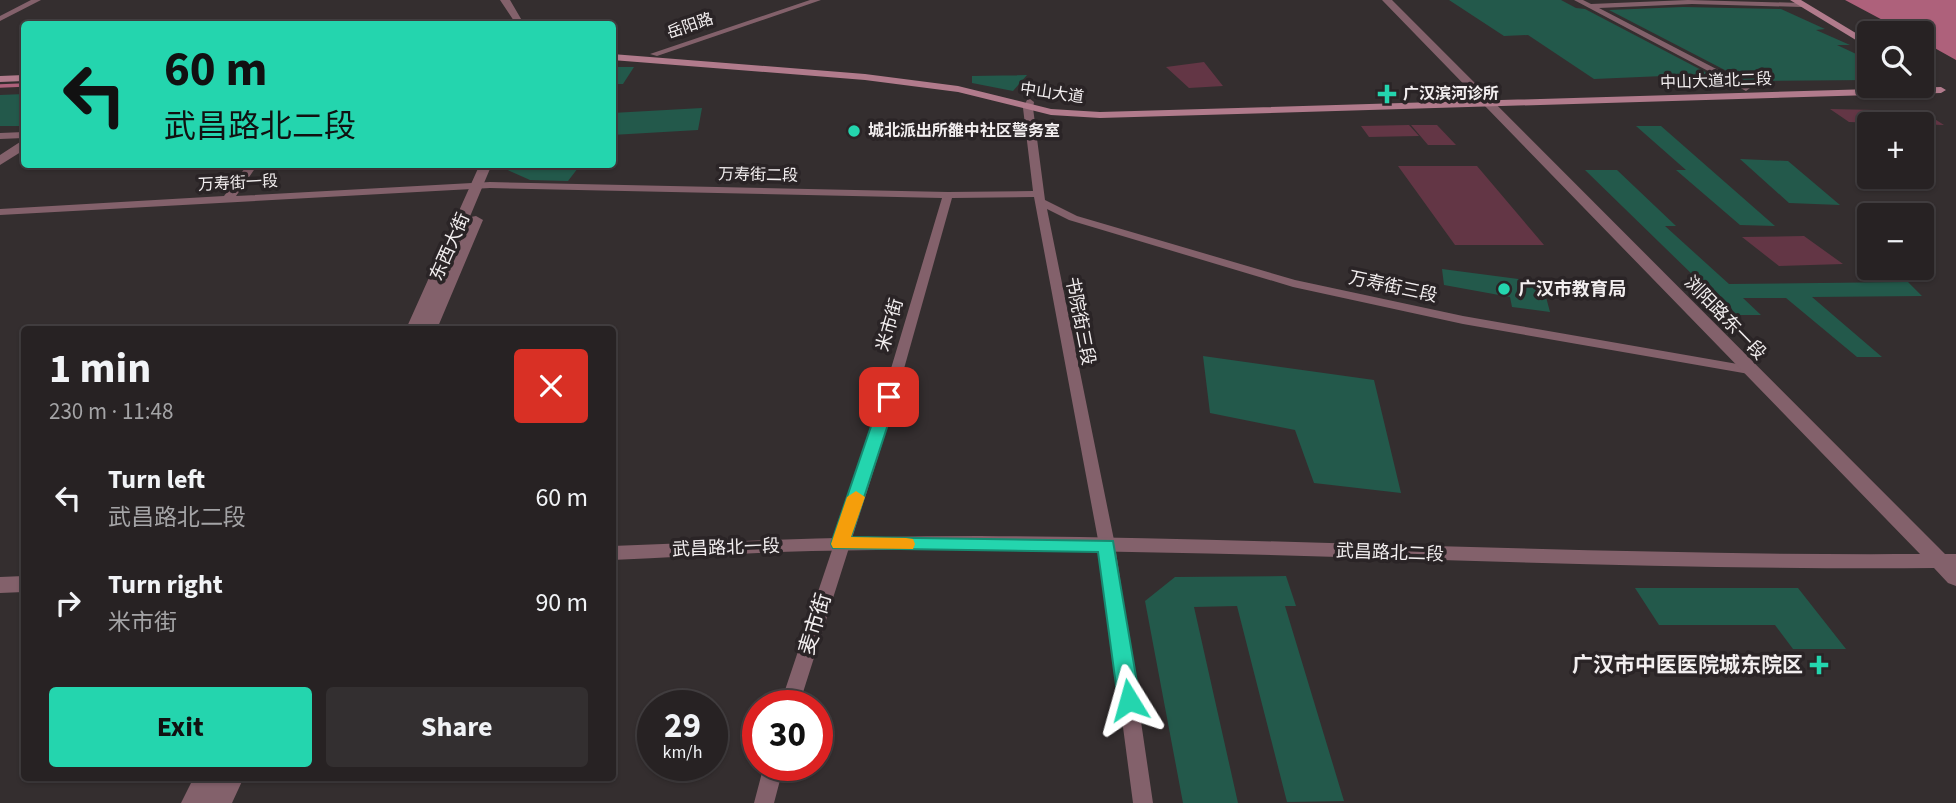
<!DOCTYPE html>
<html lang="en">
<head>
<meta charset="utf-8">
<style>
	:root { --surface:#272223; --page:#332f30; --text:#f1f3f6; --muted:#a4a4a6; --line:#433f41; --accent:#24d5ae }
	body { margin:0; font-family:"Source Sans 3","Noto Sans SC",sans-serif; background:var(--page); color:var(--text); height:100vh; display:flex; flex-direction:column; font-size:26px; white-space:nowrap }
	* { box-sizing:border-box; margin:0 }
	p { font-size:23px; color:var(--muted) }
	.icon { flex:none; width:38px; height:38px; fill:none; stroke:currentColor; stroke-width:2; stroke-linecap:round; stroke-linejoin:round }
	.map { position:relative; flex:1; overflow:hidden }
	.drawer { position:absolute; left:21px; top:326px; width:595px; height:455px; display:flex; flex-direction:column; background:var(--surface); border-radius:7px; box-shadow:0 2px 5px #0004,0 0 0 2px var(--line) }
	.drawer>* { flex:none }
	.hud { position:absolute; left:21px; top:21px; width:595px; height:147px; border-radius:7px; box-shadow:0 2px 5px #0004,0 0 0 2px var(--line); background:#24d5ae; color:#111; overflow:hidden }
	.controls { position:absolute; left:1857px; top:21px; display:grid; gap:14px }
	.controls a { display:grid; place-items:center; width:77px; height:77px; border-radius:7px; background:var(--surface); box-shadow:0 2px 5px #0004,0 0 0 2px var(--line); font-size:35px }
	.speed { position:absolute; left:637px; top:690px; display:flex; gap:14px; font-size:35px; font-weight:700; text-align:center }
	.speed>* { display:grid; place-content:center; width:91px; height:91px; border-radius:50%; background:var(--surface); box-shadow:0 2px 5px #0004,0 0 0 2px var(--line); line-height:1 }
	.speed small { font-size:18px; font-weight:400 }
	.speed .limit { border:10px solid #d22; background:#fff; color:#111 }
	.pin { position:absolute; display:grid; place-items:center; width:60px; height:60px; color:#fff; margin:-30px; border-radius:14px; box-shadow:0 4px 10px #0006 }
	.me { position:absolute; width:77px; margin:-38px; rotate:352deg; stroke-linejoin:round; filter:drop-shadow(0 0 5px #0008) }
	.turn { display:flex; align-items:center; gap:24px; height:147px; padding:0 28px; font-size:32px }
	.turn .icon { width:91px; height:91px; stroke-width:2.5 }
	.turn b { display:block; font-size:49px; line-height:60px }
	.round { display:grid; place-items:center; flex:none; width:74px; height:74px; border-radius:7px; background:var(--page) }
	.summary { display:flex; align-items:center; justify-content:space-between; height:119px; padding:0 28px }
	h1 { font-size:42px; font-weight:700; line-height:52px }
	.primary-button { display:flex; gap:14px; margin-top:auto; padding:14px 28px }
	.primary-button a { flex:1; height:80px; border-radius:7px; background:var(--accent); color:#111; font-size:28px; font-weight:700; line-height:80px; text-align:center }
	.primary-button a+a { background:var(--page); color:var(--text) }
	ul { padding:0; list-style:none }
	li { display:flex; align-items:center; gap:21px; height:105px; padding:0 28px }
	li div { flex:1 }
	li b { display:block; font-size:26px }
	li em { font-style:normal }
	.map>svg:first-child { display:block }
	.green { fill:#633645 }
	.water { fill:#ae617b }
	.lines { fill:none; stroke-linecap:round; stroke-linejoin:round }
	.stream { stroke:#ae617b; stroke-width:3.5 }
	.building { fill:#23594b }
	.minor { fill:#83616b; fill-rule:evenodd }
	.tertiary { fill:#83616b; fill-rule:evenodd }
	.secondary { fill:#b17b8c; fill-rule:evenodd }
	.route { fill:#24d5ae; stroke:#178a71; stroke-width:2 }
	.slow { fill:#f59e0b }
	.poi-dot { fill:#24d5ae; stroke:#2a2426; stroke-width:2.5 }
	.labels { text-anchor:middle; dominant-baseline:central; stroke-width:7; stroke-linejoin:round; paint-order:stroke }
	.far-street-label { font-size:16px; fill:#f2eeef; stroke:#2a2426 }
	.far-poi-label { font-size:16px; font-weight:bold; fill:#f2eeef; stroke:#2a2426; text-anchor:start }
	.street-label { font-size:18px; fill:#f2eeef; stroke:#2a2426 }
	.poi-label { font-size:18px; font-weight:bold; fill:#f2eeef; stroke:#2a2426; text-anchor:start }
	.near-street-label { font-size:21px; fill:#f2eeef; stroke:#2a2426 }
	.near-poi-label { font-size:21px; font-weight:bold; fill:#f2eeef; stroke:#2a2426; text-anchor:end }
</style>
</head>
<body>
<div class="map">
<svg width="1956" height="803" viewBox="0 0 1956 803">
	<rect width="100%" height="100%" fill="#342e2f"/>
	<path class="green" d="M 1204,62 L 1223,86 L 1189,88 L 1166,67 Z
		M 1830,109 L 1922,111 L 1944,125 L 1849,122 Z
		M 1409,125 L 1419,136 L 1369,137 L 1361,126 Z
		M 1411,125 L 1437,125 L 1456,145 L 1428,145 Z
		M 1398,166 L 1477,166 L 1544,245 L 1455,245 Z
		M 1804,236 L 1843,264 L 1779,266 L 1742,237 Z"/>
	<path class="water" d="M 1845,0 L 1956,0 L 1956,60 L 1922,41 L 1922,33 L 1907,33 Z"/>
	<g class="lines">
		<path class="stream" d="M 0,86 L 24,85"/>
	</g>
	<path class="building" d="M 1449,0 L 1561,0 L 1576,8 L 1585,9 L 1709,74 L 1594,79 L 1528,35 L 1504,36 Z
		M 1683,7 L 1781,9 L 1825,29 L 1816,30 L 1850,45 L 1837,45 L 1869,60 L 1869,80 L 1746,81 L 1609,10 Z
		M 612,67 L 634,67 L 623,84 L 612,84 Z
		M 1027,75 L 1013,91 L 972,83 L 972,76 Z
		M 24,94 L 24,126 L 0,126 L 0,95 Z
		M 702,108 L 698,130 L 612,135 L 612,113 Z
		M 1636,126 L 1661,126 L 1775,226 L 1740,225 L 1676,170 L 1686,170 Z
		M 1740,159 L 1788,161 L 1840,205 L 1789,203 Z
		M 494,164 L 549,164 L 548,168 L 578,168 L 568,181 L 530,180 Z
		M 1585,170 L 1617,170 L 1676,226 L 1665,226 L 1729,284 L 1908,282 L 1922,296 L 1812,297 L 1882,357 L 1857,357 L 1786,298 L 1743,298 L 1761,315 L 1734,315 Z
		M 1442,269 L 1542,282 L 1550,312 L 1512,307 L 1510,297 L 1444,285 Z
		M 1203,356 L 1374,380 L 1401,493 L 1314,483 L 1295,430 L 1210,413 Z
		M 1286,576 L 1296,606 L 1285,606 L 1344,801 L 1287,802 L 1237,606 L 1194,607 L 1238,803 L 1183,803 L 1145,601 L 1175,577 Z
		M 1635,588 L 1798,588 L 1846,649 L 1793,649 L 1775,625 L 1659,625 Z"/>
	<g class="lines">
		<path class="minor" d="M 31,0 L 41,0 L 0,21 L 0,16 Z
			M 810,0 L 821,0 L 657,56 L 650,54 Z
			M 1574,0 L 1583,0 L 1591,4 L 1688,0 L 1802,3 L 1806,5 L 1802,7 L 1692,4 L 1599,8 L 1749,86 L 1750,88 L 1746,91 Z
			M 1030,99 L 1034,102 L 1033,108 L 1045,200 L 1077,216 L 1295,280 L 1463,316 L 1749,366 L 1756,370 L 1749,374 L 1463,324 L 1293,287 L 1069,220 L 1047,209 L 1115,545 L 1153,803 L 1133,803 L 1099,545 L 1034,197 L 952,198 L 889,422 L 799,705 L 780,705 L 875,422 L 942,198 L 490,188 L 0,215 L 0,209 L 224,196 L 248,164 L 258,164 L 236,196 L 490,182 L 948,192 L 1033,191 L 1023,108 L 1027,100 Z
			M 24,132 L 24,138 L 0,139 L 0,133 Z
			M 764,765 L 784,765 L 774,803 L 754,803 Z"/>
		<path class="tertiary" d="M 500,0 L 510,0 L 524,24 L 516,24 Z
			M 1382,0 L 1392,0 L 1945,554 L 1956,554 L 1956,586 L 1948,583 L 1934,568 C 1560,571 1186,544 812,551 C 745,553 679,557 612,560 L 612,546 C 735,541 857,536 980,536 C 1294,538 1607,556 1920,554 Z
			M 20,142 L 24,142 L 24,150 L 0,165 L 0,155 Z
			M 480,164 L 492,164 L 448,269 L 471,217 L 476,216 L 483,220 L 437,329 L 406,329 Z
			M 24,576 L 24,592 L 0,593 L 0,577 Z
			M 194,777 L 244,777 L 232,803 L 181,803 Z"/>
		<path class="secondary" d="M 1790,0 L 1801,0 L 1869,41 L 1869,48 Z
			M 612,54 L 865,74 L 958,86 L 1051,109 L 1100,112 L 1941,87 L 1946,90 L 1941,93 L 1100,118 L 1051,115 L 958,92 L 865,80 L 612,60 Z
			M 24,75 L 24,81 L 0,82 L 0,76 Z"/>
	</g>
	<path class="route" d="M 889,393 L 897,397 L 851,537 L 1113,541 L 1140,700 L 1136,706 L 1129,708 L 1121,706 L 1118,700 L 1098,552 L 833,548 L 831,544 L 881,397 Z"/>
	<path class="slow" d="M 856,491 L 865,497 L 851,537 L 906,538 L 913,539 L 915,544 L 913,549 L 833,548 L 831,544 L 847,497 Z"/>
	<g class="poi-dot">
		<path d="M1383.5 83.5h7v7h7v7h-7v7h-7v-7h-7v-7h7z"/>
		<circle cx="854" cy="131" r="7"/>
		<circle cx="1504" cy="289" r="7"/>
		<path d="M1815.5 654.5h7v7h7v7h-7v7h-7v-7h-7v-7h7z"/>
	</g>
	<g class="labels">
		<g class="far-street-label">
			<text transform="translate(690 26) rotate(-19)">岳阳路</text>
			<text transform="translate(1716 81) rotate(-2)">中山大道北二段</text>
			<text transform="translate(1052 93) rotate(8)">中山大道</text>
			<text transform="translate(758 175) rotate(1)">万寿街二段</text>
			<text transform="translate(238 183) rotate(-3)">万寿街一段</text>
		</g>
		<g class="far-poi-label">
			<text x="1403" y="94">广汉滨河诊所</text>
			<text x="868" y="131">城北派出所雒中社区警务室</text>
		</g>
		<g class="street-label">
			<text transform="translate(450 247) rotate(-66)">东西大街</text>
			<text transform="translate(1393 287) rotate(12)">万寿街三段</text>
			<text transform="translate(1725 318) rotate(46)">浏阳路东一段</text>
			<text transform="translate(1080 321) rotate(79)">书院街三段</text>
			<text transform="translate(890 325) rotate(-74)">米市街</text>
			<text transform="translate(726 548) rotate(-2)">武昌路北一段</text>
			<text transform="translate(1390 553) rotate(2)">武昌路北二段</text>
		</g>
		<g class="poi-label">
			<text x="1518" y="289">广汉市教育局</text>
		</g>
		<g class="near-street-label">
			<text transform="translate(815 624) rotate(-73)">麦市街</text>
		</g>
		<g class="near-poi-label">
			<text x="1803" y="665">广汉市中医医院城东院区</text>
		</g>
	</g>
</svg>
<div class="controls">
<a><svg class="icon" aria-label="search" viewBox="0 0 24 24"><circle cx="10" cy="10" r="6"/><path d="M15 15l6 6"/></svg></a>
<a>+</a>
<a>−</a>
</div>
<div class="speed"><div>29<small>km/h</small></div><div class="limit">30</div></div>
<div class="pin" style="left:889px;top:397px;background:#d93025"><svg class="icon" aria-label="arrive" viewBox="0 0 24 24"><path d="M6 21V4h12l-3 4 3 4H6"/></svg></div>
<svg class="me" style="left:1129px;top:700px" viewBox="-20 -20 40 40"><path d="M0-17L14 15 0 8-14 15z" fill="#24d5ae" stroke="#fff" stroke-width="4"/></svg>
<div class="hud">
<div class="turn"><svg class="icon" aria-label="left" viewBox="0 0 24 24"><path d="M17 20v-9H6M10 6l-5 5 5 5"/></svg><div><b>60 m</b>武昌路北二段</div></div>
</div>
<section class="drawer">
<div class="summary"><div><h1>1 min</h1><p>230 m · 11:48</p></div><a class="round" style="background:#d93025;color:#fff"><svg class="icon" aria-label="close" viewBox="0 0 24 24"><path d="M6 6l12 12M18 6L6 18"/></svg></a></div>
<ul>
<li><svg class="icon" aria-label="left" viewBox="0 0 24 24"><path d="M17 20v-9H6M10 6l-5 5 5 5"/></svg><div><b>Turn left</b><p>武昌路北二段</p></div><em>60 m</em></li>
<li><svg class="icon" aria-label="right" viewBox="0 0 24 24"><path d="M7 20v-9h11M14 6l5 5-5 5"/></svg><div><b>Turn right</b><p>米市街</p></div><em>90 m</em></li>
</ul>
<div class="primary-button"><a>Exit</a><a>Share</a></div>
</section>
</div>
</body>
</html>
